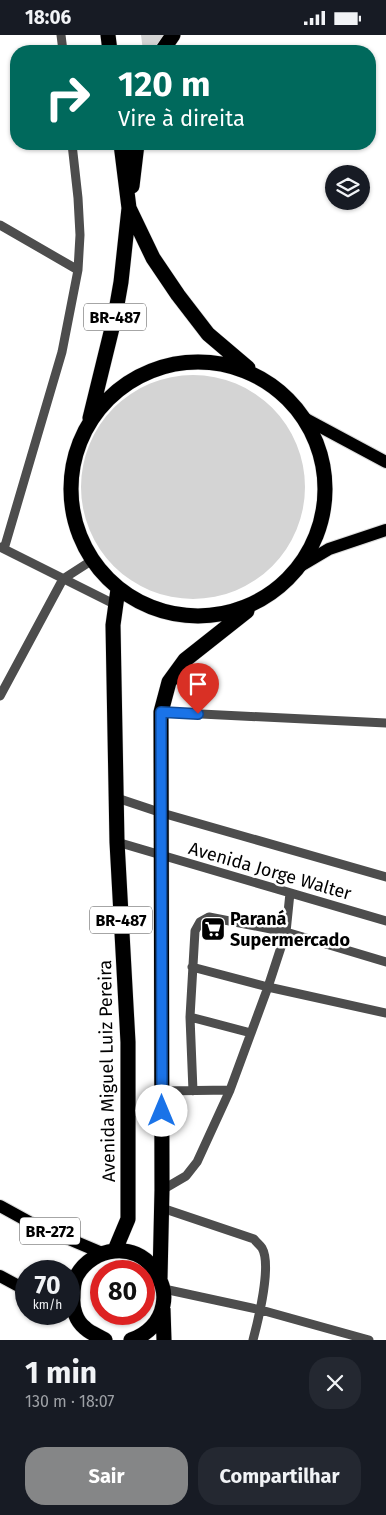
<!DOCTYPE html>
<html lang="pt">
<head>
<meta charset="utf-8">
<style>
	:root { --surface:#171b24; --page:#242831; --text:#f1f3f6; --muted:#9ea1a6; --accent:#858687 }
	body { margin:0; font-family:"Fira Sans",sans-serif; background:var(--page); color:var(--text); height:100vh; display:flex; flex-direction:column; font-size:19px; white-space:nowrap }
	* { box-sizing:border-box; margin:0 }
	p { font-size:16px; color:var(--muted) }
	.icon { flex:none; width:28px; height:28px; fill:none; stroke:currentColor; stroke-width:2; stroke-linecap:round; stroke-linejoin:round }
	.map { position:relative; height:1305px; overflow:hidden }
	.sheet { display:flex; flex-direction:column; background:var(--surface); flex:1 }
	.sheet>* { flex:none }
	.banner { position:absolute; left:10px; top:10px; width:366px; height:105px; border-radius:20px; box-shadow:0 1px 4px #0004; background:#00695c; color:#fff; overflow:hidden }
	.fabs { position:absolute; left:325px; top:130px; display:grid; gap:10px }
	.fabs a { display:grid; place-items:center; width:45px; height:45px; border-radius:50%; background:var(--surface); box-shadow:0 1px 4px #0004; font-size:25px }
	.speed { position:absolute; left:15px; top:1225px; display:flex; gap:10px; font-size:25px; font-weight:700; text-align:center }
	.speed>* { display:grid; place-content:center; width:65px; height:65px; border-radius:50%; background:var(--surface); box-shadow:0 1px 4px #0004; line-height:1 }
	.speed small { font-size:12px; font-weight:400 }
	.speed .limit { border:8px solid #d22; background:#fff; color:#111 }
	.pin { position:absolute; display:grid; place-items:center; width:42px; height:42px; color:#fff; margin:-51px -21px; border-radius:50% 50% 50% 0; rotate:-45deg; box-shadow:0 0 5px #0007 }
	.pin .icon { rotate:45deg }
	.me { position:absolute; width:55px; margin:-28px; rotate:0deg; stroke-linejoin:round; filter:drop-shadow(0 0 4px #0008) }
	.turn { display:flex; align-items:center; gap:18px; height:105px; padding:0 25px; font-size:22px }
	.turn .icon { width:65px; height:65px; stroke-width:2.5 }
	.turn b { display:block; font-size:35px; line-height:42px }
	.round { display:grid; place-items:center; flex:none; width:52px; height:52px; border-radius:20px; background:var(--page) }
	.overview { display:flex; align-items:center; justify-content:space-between; height:85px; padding:0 25px }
	h1 { font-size:30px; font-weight:700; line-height:38px }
	.action { display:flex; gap:10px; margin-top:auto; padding:10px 25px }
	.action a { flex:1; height:58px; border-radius:20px; background:var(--accent); color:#fff; font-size:20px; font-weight:700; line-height:58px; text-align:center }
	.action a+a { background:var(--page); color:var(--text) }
	.status { display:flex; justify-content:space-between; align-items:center; height:35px; padding:0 25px; background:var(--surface); direction:ltr }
	.status svg { height:14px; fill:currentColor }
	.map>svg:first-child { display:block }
	.green { fill:#d4d4d4 }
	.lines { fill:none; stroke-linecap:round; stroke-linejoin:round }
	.major-casing { stroke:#dbdbdb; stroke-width:14 }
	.highway-casing { stroke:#dbdbdb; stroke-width:16 }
	.minor { stroke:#4d4d4d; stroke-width:9 }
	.major { stroke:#000; stroke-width:12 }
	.highway { stroke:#000; stroke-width:15 }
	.route-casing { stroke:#114b97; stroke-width:12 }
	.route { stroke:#1a73e8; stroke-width:9 }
	.labels { text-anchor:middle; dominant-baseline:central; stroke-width:5; stroke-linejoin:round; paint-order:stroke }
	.shield { fill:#fff; stroke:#4c4c4c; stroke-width:1 }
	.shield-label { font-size:16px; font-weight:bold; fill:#000 }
	.street-label { font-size:18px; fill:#000; stroke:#fff }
	.poi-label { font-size:18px; font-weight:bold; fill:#000; stroke:#fff; text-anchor:start }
</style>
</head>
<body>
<div class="status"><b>18:06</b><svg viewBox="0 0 49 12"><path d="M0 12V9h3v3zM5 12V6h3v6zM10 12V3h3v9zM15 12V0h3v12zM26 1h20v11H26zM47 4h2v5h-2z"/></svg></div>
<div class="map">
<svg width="386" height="1305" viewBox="0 0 386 1305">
	<rect width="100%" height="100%" fill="#fff"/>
	<path class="green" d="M 141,0 L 164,0 L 152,16 L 143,16 Z
		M81 452a112 112 0 1 1 224 0a112 112 0 1 1-224 0Z"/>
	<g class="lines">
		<defs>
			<path id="major" d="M 304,383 L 386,427
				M 302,530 L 329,514 L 386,495
				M 0,1171 L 31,1188 L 102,1218
				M 0,1241 L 26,1255"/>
			<path id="highway" d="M 108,0 L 110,16
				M 162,16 L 173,0
				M 132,151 L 137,109
				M 129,173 L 153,223 L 178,260 L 208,299 L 248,333
				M71 454a127 127 0 1 1 254 0a127 127 0 1 1-254 0Z
				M 90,383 L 115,281 L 121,247 L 129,173 L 121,109
				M 115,1215 L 128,1184 L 128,1007 L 117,807 L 113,590 L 118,554
				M 160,1243 L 162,1155 L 161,677 L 169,647 L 185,625 L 247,576
				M 163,1274 L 164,1305
				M 105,1305 C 99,1301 90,1298 85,1293 C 76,1286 72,1273 73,1262 C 73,1254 73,1247 77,1240 C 93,1212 135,1206 154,1234 C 161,1246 166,1256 163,1270 C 160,1287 147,1300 131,1305"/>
		</defs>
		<use href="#major" class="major-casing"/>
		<use href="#highway" class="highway-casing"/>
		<path class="minor" d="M 61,0 L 63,16
			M 0,190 L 78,235
			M 0,512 L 116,570
			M 4,514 L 62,317 L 78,235 L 80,200 L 78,163 L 72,109
			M 0,661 L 63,544 L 91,526
			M 161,677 L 386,688
			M 117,763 L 162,778 L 386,842
			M 117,807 L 386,886
			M 192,932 L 268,952 L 386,978
			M 190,982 L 251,998
			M 162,1056 L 230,1055 L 268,952 L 286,897 L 290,858
			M 193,1056 L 190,982 L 195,896 L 200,887 L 209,882 L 286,897 L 386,927
			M 162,1155 L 186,1141 L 197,1127 L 230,1055
			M 162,1173 L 254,1204 C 256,1207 260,1210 262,1213 C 272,1230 258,1286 253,1305
			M 164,1254 L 261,1275 L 369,1305"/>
		<use href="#major" class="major"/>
		<use href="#highway" class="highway"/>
	</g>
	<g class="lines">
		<defs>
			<path id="route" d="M 162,1076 L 161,677 L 198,679"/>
		</defs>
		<use href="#route" class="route-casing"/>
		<use href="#route" class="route"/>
	</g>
	<defs>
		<symbol id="supermarket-square" viewBox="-11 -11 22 22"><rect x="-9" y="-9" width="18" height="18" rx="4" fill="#000" stroke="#fff"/><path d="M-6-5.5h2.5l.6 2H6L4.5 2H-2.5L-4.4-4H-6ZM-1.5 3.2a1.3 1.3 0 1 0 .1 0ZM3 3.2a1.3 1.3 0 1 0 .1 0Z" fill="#fff"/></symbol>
	</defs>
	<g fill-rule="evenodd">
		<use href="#supermarket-square" x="199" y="880" width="28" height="28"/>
	</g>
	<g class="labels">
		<g class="shield">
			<rect x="84" y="268.5" width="62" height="27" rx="4"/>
			<rect x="90" y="871.5" width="62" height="27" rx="4"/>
			<rect x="20" y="1182.5" width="60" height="27" rx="4"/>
		</g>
		<g class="shield-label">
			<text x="115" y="282">BR-487</text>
			<text x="121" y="885">BR-487</text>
			<text x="50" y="1196">BR-272</text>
		</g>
		<g class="street-label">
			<text transform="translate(270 836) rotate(16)">Avenida Jorge Walter</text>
			<text transform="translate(107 1036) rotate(-91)">Avenida Miguel Luiz Pereira</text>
		</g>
		<g class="poi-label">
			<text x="230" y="884">Paraná<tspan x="230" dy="21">Supermercado</tspan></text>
		</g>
	</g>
</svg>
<div class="fabs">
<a><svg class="icon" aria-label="layers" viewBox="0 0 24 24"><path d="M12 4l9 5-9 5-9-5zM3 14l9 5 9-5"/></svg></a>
</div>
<div class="speed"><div>70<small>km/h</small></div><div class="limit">80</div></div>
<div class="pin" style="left:198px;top:679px;background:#d93025"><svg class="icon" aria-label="arrive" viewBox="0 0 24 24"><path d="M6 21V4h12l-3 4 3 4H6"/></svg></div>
<svg class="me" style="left:162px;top:1076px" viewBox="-20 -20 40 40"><circle r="19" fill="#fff"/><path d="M0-13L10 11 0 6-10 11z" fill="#1a73e8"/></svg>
<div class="banner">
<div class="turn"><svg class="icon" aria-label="right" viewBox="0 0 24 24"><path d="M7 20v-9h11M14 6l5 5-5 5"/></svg><div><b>120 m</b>Vire à direita</div></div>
</div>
</div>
<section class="sheet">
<div class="overview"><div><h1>1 min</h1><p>130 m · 18:07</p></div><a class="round"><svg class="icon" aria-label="close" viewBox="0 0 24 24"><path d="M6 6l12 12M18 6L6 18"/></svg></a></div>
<div class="action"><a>Sair</a><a>Compartilhar</a></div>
</section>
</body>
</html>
